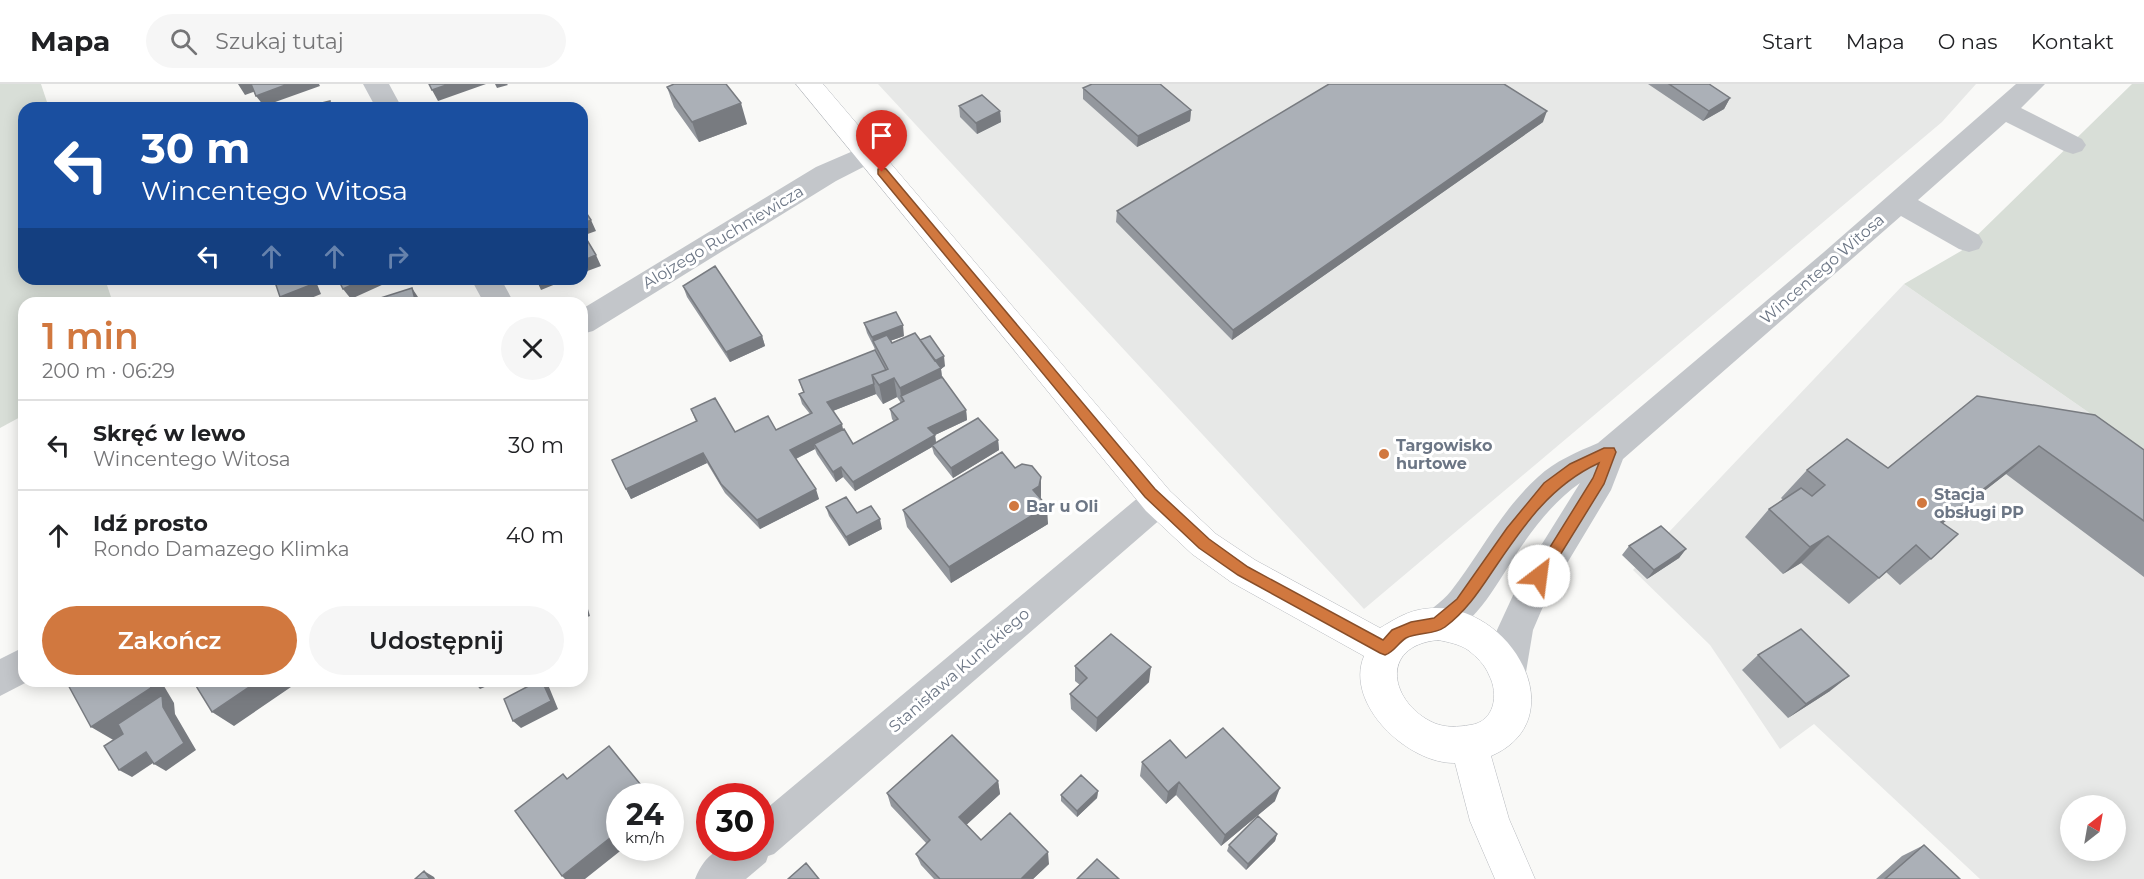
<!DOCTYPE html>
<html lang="pl">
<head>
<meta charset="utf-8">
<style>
	:root { --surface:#fff; --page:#f6f6f6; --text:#202124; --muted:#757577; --line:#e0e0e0; --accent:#d1783f }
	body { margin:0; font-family:Montserrat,sans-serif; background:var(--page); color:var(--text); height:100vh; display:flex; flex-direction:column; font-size:22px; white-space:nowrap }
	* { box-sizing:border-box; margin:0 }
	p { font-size:20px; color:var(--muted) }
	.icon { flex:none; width:33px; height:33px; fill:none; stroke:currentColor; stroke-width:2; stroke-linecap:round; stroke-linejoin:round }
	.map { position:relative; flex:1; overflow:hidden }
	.drawer { position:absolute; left:18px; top:213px; width:570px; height:390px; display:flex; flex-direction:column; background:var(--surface); border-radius:18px; box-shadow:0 3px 15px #0003 }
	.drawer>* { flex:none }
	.banner { position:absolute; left:18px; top:18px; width:570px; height:183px; border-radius:18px; box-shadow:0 3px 15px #0003; background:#1a4fa0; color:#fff; overflow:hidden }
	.needle { width:39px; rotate:31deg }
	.controls { position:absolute; left:2060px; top:711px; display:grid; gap:12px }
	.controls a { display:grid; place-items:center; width:66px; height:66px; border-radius:50%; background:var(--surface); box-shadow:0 3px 15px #0003; font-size:30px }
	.speed { position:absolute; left:606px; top:699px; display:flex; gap:12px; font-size:30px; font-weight:700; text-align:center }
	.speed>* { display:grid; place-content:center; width:78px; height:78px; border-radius:50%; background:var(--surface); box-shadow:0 3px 15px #0003; line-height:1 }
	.speed small { font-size:15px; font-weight:400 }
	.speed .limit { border:9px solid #d22; background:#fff; color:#111 }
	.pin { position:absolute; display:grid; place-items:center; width:51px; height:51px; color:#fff; margin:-62px -26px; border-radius:50% 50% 50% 0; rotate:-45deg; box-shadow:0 0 6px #0007 }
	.pin .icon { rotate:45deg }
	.me { position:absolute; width:66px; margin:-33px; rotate:30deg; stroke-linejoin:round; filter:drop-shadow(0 0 4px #0008) }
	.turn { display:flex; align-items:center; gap:21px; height:126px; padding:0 24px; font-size:27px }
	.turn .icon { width:78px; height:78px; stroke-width:2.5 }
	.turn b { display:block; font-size:42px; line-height:51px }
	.lanes { display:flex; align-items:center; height:57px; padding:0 24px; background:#0003; justify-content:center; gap:30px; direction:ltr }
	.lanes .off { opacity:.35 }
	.round { display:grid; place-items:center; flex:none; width:63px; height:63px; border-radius:32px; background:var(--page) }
	.overview { display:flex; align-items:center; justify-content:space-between; height:102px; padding:0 24px }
	h1 { font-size:36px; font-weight:600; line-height:45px; color:var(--accent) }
	.primary-button { display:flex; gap:12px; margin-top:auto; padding:12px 24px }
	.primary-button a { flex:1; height:69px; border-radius:36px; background:var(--accent); color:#fff; font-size:24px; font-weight:600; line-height:69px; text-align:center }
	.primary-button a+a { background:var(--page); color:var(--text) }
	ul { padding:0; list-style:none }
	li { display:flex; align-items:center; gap:18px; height:90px; padding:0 24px; border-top:2px solid var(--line) }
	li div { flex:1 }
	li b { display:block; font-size:22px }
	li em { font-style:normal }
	header { display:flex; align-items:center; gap:36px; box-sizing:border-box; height:84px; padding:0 30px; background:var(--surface); border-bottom:2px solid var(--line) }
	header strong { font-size:28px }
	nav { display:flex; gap:33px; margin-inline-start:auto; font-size:21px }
	.search { width:420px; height:54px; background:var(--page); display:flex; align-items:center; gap:15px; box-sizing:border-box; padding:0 21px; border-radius:33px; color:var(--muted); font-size:22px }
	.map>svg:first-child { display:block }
	.built { fill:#e7e8e7; fill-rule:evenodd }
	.green { fill:#d8ded7 }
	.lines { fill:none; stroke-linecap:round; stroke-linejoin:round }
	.secondary-casing { stroke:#b6b9be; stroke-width:1 }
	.street { fill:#c3c6ca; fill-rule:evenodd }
	.secondary { fill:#fff; fill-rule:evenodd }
	.wall { fill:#93979d; fill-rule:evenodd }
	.shaded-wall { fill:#787b80 }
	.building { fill:#abb0b7; stroke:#787b80; stroke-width:1.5 }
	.route { fill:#d1783f; stroke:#884e29; stroke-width:1.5 }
	.poi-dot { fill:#d1783f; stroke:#fff; stroke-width:2 }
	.labels { text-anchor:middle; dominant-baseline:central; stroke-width:6; stroke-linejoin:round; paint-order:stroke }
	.street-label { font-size:16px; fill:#6c7685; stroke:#fff }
	.poi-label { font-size:16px; font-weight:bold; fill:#6c7685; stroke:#fff; text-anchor:start }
</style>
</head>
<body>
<header>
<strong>Mapa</strong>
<div class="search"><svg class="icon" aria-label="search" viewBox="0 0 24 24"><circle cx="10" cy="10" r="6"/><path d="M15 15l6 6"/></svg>Szukaj tutaj</div>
<nav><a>Start</a><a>Mapa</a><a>O nas</a><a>Kontakt</a></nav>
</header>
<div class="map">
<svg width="2144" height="795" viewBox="0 0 2144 795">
	<rect width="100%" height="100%" fill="#f9f9f7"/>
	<path class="built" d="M 878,0 L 1976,0 L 1942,38 L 1364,525 Z
		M 1904,200 L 2144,367 L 2144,795 L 1980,795 L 1814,640 L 1780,665 L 1710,561 L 1633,486 ZM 2070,722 L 2115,722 L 2115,766 L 2070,766 Z"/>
	<path class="green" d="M 0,0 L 41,0 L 49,24 L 24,24 L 24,195 L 105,195 L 113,219 L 24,219 L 24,331 L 0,344 Z
		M 2132,0 L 2144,0 L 2144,367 L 1904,200 L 1961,167 Z"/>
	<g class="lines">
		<defs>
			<path id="secondary" d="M 796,0 L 823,0 L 1170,407 L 1216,450 L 1255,476 L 1380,544 C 1392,537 1404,529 1418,526 C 1506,507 1580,634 1491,672 L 1509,735 L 1535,795 L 1495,795 L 1470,737 L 1455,679 C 1408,680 1344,620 1364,572 L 1231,498 L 1192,470 L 1146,427 ZM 1438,556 C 1448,558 1459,560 1468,566 C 1477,573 1485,581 1489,591 C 1499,610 1495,638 1470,641 C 1458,643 1446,644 1434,639 C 1391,620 1377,562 1438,556 Z"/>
		</defs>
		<use href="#secondary" class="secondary-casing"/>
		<path class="street" d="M 363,0 L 389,0 L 402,24 L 376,24 Z
			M 2016,0 L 2045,0 L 2021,24 L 2082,55 L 2086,61 L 2082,67 L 2073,70 L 2064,67 L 2006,38 L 1918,116 L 1979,151 L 1983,158 L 1979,165 L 1969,168 L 1959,165 L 1901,132 L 1623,375 L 1611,406 L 1548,511 L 1533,546 L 1526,588 L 1521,600 L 1508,605 L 1495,600 L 1490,588 L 1497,546 L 1522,492 L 1580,399 C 1557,415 1539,437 1523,460 C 1499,494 1479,541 1438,556 L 1425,551 L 1420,540 C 1427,525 1441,520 1451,507 C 1480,470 1502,425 1538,393 C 1555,377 1577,368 1598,359 L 1824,168 Z
			M 867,61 L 877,64 L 880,70 L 877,76 L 836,97 L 593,247 L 582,250 L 582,225 L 816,83 Z
			M 471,195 L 501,195 L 514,219 L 484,219 Z
			M 1158,403 L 1170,407 L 1175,417 L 1170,427 L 774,770 L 768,772 L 766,778 L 746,795 L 695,795 C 710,759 727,764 760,764 L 760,730 L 1146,407 Z
			M 24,563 L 24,597 L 29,597 L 0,612 L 0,575 Z"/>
		<use href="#secondary" class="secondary"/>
	</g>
	<path class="wall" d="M 1648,0 L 1709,0 L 1730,14 L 1724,25 L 1703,37 Z
		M 667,3 L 747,40 L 699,58 L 674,23 Z
		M 1083,4 L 1191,26 L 1190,37 L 1137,63 L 1083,15 Z
		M 959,22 L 1000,27 L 1001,38 L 977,50 L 960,33 Z
		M 1543,38 L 1232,256 L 1116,138 L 1117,127 Z
		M 683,202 L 762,252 L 765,262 L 730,278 L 687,213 Z
		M 864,239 L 904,252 L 890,257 L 892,259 L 920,256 L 945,282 L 941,285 L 942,293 L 966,326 L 967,336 L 935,351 L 936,358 L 998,356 L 999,366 L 953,394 L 934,370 L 932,363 L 855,407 L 843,393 L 836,398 L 817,370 L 815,365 L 796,375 L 819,415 L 760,445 L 725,409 L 707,379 L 631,415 L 626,405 L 696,338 L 691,325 L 735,348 L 776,346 L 810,330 L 802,320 L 799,310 L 803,308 L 799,296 L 875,266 L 874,263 L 867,249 ZM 876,310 L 883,320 L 897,313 L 901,319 L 890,325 L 892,335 L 894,338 L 853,360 L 843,346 L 833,327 Z
		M 1977,312 L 2144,366 L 2144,493 L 2006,390 L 1943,439 L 1931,475 L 1900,501 L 1886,488 L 1849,520 L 1801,479 L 1783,490 L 1745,453 L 1769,425 L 1783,416 L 1781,414 L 1807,386 L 1888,384 Z
		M 1015,384 L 1041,411 L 1041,415 L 1048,440 L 951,499 L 907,443 L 903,426 Z
		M 826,423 L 857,429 L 882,445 L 849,462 L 829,432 Z
		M 1629,462 L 1686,465 L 1679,474 L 1647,495 L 1622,471 Z
		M 1758,571 L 1830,607 L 1788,634 L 1742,586 Z
		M 1075,582 L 1149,598 L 1096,648 L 1071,625 L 1070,610 L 1080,601 L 1075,597 Z
		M 1186,674 L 1275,717 L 1221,762 L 1176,711 L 1166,720 L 1140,692 L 1142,678 Z
		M 998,697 L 1000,710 L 966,741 L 981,756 L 1049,780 L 1033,795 L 934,795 L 921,781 L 916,770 L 927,760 L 891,722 L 887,709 Z
		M 1098,707 L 1097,714 L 1077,733 L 1061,717 L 1061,711 Z
		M 1277,750 L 1275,757 L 1246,786 L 1227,767 L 1229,761 Z
		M 1924,761 L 1960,795 L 1876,795 L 1902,772 Z"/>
	<path class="shaded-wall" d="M 238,0 L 252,0 L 256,7 L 245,11 Z
		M 288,0 L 319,0 L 320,2 L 264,22 L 256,12 Z
		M 449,0 L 486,0 L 438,17 L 432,6 Z
		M 495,0 L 507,0 L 508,1 L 497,4 Z
		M 1730,14 L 1724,25 L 1703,37 L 1709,27 Z
		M 741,19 L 747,40 L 699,58 L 692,38 Z
		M 1191,26 L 1190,37 L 1137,63 L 1138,52 Z
		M 1000,27 L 1001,38 L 977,50 L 976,39 Z
		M 1547,27 L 1543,38 L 1232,256 L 1233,246 Z
		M 591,136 L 596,147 L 582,152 L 582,140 Z
		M 596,171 L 601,182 L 582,189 L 582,177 Z
		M 311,195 L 315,195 L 321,210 L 299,219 L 285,219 L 280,213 Z
		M 364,195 L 395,195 L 351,215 L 343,205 Z
		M 536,195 L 568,195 L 541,206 Z
		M 412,204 L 422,219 L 416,219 Z
		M 903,241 L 904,252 L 876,262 L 873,257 L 874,263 L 872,253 Z
		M 762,252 L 765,262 L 730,278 L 726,268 Z
		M 944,272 L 945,282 L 941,285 L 943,303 L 904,317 L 901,313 L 900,304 L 931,279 Z
		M 894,294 L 897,313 L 883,320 L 879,301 Z
		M 874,300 L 876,310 L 830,328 L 827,318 Z
		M 966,326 L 967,336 L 935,351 L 936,360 L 932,361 L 932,363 L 855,407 L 853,398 L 928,344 Z
		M 842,340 L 844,350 L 814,360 L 815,365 L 793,376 L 790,366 Z
		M 998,356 L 999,366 L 953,394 L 951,384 Z
		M 2039,362 L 2006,390 L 1910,465 L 1941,438 Z
		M 703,369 L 707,379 L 631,415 L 626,405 Z
		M 841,383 L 843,393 L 836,398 L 833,388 Z
		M 1041,393 L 1041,411 L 1040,419 L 1033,406 Z
		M 816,405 L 819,415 L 760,445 L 757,436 Z
		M 1047,422 L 1048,440 L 951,499 L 949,483 Z
		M 880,435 L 882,445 L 849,462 L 846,453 Z
		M 1828,452 L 1801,479 L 1783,490 L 1810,463 Z
		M 1686,465 L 1679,474 L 1647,495 L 1654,486 Z
		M 582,472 L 585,481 L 582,482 Z
		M 582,508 L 584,511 L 590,532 L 582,535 Z
		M 1151,583 L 1149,598 L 1096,648 L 1097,634 Z
		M 1849,592 L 1830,607 L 1788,634 L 1806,620 Z
		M 147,597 L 161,597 L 174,619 L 175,630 L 196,666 L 166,687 L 154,680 L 165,625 L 115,657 L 91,643 Z
		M 258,597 L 286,597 L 291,603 L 234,642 L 212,628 Z
		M 473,597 L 499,597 L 480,605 Z
		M 542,597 L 549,603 L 558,625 L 521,644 L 513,637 Z
		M 146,668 L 159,675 L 132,693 L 119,686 Z
		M 998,697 L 1000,710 L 962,745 L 959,733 Z
		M 1179,698 L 1176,711 L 1166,720 L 1168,708 Z
		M 1280,704 L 1275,717 L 1221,762 L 1225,751 Z
		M 1098,707 L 1097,714 L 1077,733 L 1077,727 Z
		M 620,746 L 620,764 L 624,764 L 585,795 L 565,795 L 562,792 Z
		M 1277,750 L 1275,757 L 1246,786 L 1248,780 Z
		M 1048,768 L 1049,780 L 1033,795 L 1021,795 Z
		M 424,787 L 434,793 L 435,795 L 430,795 Z"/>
	<path class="building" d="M 251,0 L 288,0 L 256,12 Z
		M 429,0 L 449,0 L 432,6 Z
		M 674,0 L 726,0 L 741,19 L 692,38 L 667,3 Z
		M 1092,0 L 1160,0 L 1191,26 L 1138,52 L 1083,4 Z
		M 1329,0 L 1504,0 L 1547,27 L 1233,246 L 1117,127 Z
		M 1669,0 L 1709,0 L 1730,14 L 1709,27 Z
		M 982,11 L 1000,27 L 976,39 L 959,22 Z
		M 330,17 L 331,24 L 302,24 Z
		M 161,21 L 162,24 L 152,24 Z
		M 585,127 L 591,136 L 582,140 L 582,128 Z
		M 584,151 L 596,171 L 582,177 L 582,152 Z
		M 715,182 L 762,252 L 726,268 L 683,202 Z
		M 274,195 L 311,195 L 313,200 L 280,213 Z
		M 338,195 L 364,195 L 343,205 Z
		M 412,204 L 416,219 L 365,219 Z
		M 896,228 L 903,241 L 872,253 L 864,239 Z
		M 915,249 L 941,284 L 900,304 L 894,294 L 879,301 L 872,291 L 888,285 L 873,257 L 887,251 L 892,259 Z
		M 930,252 L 944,272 L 935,277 L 920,256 Z
		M 875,266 L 886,286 L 872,291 L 874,300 L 827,318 L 842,340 L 790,366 L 816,405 L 757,436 L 721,400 L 703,369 L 626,405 L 612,376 L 697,337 L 691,325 L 715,314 L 735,348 L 768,332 L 776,346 L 812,329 L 799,310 L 804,308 L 799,296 Z
		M 942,293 L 966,326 L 928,344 L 935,351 L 853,398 L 841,383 L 833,388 L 814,360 L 844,345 L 853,360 L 898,335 L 890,325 L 904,317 L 901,312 Z
		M 1977,312 L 2095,331 L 2144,366 L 2144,437 L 2039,362 L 1941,438 L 1958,450 L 1931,475 L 1916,461 L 1879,494 L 1828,452 L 1810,463 L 1769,425 L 1801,404 L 1812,412 L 1825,401 L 1807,386 L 1847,355 L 1888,384 Z
		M 978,334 L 998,356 L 951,384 L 932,361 Z
		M 1002,368 L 1015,384 L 1022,380 L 1032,382 L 1041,393 L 1039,402 L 1033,406 L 1047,422 L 949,483 L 903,426 Z
		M 846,413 L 857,429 L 871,422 L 880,435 L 846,453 L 826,423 Z
		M 1661,442 L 1686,465 L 1654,486 L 1629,462 Z
		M 1801,545 L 1849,592 L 1806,620 L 1758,571 Z
		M 1111,550 L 1151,583 L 1097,634 L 1070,610 L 1087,594 L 1075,582 Z
		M 66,597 L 147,597 L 151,604 L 91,643 Z
		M 193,597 L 258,597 L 212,628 Z
		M 538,597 L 542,597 L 551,617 L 513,637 L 504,615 Z
		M 162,611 L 163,623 L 184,659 L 154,680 L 146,668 L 119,686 L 104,662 L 123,650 L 118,640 Z
		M 1223,644 L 1280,704 L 1225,751 L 1179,698 L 1168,708 L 1142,678 L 1170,656 L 1186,674 Z
		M 952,651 L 998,697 L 959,733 L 981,756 L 1010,729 L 1048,768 L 1021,795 L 940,795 L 916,770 L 930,756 L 887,709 Z
		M 609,662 L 650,712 L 620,712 L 620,746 L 562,792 L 515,727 L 563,690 L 567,695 Z
		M 1081,691 L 1098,707 L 1077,727 L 1061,711 Z
		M 1258,732 L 1277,750 L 1248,780 L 1229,761 Z
		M 1924,761 L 1960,795 L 1885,795 Z
		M 1097,775 L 1119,795 L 1077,795 Z
		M 806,779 L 819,795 L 788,795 Z
		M 424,787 L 430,795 L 415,795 Z"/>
	<path class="route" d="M 882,84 L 886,85 L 1155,405 L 1209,455 L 1248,483 L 1383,556 L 1392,546 L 1411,538 L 1434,534 L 1457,515 L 1507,444 L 1544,399 L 1570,380 L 1604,364 L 1614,364 L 1616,368 L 1604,400 L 1544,497 L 1539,498 L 1534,497 L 1532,492 L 1593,394 L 1599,379 C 1549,402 1522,444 1492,488 C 1478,509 1465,528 1445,543 C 1434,551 1418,548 1406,554 C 1398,559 1394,568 1385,571 L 1380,569 L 1238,491 L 1199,464 L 1145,413 L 878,90 L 878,85 Z"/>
	<g class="poi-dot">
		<circle cx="1384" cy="370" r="6"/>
		<circle cx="1922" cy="419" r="6"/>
		<circle cx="1014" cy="422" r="6"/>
	</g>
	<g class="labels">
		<g class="street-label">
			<text transform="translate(723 153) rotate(-31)">Alojzego Ruchniewicza</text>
			<text transform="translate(1822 185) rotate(-41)">Wincentego Witosa</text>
			<text transform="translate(959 586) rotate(-41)">Stanisława Kunickiego</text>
		</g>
		<g class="poi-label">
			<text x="1396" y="361">Targowisko<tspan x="1396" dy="18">hurtowe</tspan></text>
			<text x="1934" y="410">Stacja<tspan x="1934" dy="18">obsługi PP</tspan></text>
			<text x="1026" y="422">Bar u Oli</text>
		</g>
	</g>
</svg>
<div class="controls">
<a><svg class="needle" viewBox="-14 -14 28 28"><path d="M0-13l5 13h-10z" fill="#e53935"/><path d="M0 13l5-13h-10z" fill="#757577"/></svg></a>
</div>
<div class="speed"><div>24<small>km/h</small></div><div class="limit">30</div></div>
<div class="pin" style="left:882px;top:88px;background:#d93025"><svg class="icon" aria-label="arrive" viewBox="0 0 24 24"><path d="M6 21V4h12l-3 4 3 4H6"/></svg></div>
<svg class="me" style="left:1539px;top:492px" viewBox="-20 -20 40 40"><circle r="19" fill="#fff"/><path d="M0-13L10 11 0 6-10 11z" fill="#d1783f"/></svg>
<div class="banner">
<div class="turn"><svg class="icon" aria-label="left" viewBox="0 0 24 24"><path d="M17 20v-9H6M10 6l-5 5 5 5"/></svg><div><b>30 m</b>Wincentego Witosa</div></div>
<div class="lanes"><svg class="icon" aria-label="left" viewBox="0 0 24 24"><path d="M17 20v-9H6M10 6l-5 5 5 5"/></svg><svg class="icon off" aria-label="ahead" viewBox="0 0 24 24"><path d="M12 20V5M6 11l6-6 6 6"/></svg><svg class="icon off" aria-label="ahead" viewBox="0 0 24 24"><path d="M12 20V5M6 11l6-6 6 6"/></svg><svg class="icon off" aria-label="right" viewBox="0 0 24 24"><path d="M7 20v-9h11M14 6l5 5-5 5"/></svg></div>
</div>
<section class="drawer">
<div class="overview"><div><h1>1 min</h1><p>200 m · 06:29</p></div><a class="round"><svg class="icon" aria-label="close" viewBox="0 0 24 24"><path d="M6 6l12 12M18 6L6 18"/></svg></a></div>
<ul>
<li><svg class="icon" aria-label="left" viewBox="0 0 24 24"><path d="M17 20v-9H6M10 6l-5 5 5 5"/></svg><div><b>Skręć w lewo</b><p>Wincentego Witosa</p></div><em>30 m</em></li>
<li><svg class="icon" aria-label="ahead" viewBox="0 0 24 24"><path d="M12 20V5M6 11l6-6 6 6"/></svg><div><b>Idź prosto</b><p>Rondo Damazego Klimka</p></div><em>40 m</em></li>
</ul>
<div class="primary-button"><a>Zakończ</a><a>Udostępnij</a></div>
</section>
</div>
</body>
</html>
